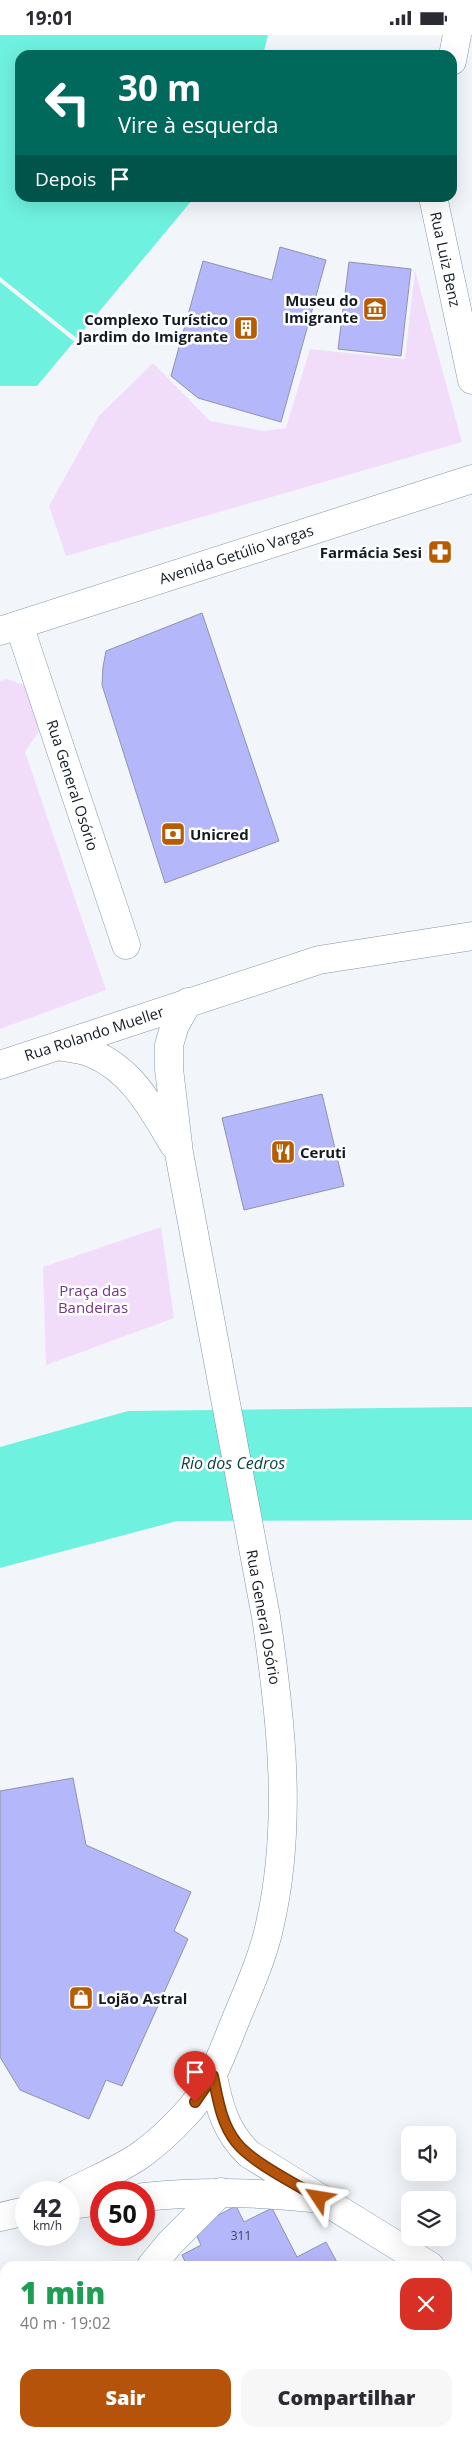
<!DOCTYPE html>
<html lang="pt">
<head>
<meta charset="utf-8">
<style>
	:root { --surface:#fff; --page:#f7f7f7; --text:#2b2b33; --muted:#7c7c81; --accent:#b45309 }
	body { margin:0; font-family:"Open Sans",sans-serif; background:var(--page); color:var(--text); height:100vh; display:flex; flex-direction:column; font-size:19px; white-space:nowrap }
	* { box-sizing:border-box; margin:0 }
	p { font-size:16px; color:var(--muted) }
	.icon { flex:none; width:28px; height:28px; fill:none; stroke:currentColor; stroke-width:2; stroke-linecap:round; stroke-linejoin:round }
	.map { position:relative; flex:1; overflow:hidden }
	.side { position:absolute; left:0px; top:2226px; width:472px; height:176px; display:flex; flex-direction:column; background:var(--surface); border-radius:15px 15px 0 0; box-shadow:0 5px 20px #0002 }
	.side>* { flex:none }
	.top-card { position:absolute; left:15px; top:15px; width:442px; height:152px; border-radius:15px; box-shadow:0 5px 20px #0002; background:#00695c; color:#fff; overflow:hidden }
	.tools { position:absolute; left:401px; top:2091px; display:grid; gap:10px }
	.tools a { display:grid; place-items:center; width:55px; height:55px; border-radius:10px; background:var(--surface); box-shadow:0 5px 20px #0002; font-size:25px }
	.speed { position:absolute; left:15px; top:2146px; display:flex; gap:10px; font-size:25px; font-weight:700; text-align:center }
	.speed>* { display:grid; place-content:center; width:65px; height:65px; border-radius:50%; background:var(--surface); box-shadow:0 5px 20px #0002; line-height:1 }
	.speed small { font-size:12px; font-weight:400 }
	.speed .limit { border:8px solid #d22; background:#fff; color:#111 }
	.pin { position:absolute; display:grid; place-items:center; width:42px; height:42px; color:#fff; margin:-51px -21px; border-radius:50% 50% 50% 0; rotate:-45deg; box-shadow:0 0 5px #0007 }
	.pin .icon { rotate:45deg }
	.me { position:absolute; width:55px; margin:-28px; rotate:303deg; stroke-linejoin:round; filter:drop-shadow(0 0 4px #0008) }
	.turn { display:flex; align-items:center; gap:18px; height:105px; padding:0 20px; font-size:22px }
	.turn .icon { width:65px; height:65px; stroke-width:2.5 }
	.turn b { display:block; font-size:35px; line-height:42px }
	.then { display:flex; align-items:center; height:48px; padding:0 20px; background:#0003; gap:10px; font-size:19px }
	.round { display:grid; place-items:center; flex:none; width:52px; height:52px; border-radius:15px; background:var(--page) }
	.head { display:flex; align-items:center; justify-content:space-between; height:85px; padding:0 20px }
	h1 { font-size:30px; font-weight:800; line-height:38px; color:#1e9e55 }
	.cta { display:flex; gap:10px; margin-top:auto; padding:10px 20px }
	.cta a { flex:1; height:58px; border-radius:15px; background:var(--accent); color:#fff; font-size:20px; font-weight:800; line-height:58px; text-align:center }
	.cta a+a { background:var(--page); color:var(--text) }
	.status { display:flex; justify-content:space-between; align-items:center; height:35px; padding:0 25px; background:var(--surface); direction:ltr }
	.status svg { height:14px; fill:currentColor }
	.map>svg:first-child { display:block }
	.green { fill:#f1ddfa }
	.water { fill:#6ff1df }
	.pier { fill:#f2f6fa }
	.building { fill:#b4b7fa; stroke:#9092ac }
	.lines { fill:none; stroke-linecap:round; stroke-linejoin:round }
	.street-casing { stroke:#8296aa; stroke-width:29 }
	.secondary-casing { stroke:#8296aa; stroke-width:29 }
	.street { stroke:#fff; stroke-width:28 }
	.secondary { stroke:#fff; stroke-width:28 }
	.route-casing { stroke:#753606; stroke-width:12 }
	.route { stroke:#b45309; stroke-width:9 }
	.labels { text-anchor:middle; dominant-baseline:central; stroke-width:5; stroke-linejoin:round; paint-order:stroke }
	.number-label { font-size:12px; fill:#3b4258 }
	.street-label { font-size:15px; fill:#131b22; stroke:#fff }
	.poi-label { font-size:15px; font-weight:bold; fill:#131b22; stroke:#fff; text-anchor:end }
	.park-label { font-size:15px; fill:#74358d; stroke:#fff }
	.water-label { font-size:16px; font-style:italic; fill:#08453e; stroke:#fff }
</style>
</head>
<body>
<div class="status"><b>19:01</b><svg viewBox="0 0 49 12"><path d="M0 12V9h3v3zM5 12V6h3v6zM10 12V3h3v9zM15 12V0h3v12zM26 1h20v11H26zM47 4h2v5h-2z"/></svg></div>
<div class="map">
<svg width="472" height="2402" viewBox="0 0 472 2402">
	<rect width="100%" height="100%" fill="#f2f6fa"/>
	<path class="green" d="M 415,235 L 462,407 L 66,521 L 49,471 L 99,381 L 153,328 L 210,386 L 264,396 L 286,393 L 310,314 L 405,324 Z
		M 7,644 L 32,653 L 45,687 L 25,717 L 106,955 L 0,994 L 0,646 Z
		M 161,1192 L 174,1283 L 46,1330 L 43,1232 Z"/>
	<path class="water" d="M 0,0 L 268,0 L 263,20 L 20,20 L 20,162 L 194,163 L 37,351 L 0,351 Z
		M 472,1372 L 472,1485 L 177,1486 L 0,1533 L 0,1412 L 128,1376 Z"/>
	<path class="pier" d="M 0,242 L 79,305 L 76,308 L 0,247 Z"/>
	<path class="building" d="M 280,212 L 326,225 L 281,387 L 198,363 L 171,341 L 203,226 L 272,245 Z
		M 349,227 L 411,234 L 401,321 L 338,314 Z
		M 202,578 L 279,806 L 165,848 L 102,650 L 103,632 L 106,616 Z
		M 322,1059 L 344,1151 L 244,1175 L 222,1083 Z
		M 73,1743 L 86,1810 L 191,1857 L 174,1896 L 188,1904 L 122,2051 L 106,2045 L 89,2084 L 20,2055 L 0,2022 L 0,1756 Z
		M 236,2171 L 244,2187 L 272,2173 L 297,2222 L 326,2207 L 339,2231 L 187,2231 L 182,2220 L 201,2210 L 193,2193 Z"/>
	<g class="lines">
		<defs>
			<path id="street" d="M 452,26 L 457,0
				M 433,162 L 472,345
				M 19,590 L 126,910
				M 151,2231 L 170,2208 L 221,2157
				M 137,2402 L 137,2398"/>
			<path id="secondary" d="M 0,596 L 472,444
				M 57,1011 C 68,1013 81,1014 91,1018 C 133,1035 152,1074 174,1110
				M 0,1030 L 319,925 L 472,901
				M 213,2041 C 219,2072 226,2097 249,2119 L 430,2231
				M 69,2158 C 93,2145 120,2135 142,2119 C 157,2108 172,2094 184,2081 C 209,2056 221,2021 234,1989 C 247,1957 263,1923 270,1889 C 293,1788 281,1683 266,1582 L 179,1118 L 169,1034 L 169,1010 L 175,990 L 188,967
				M 144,2162 C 201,2156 256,2157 312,2163
				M 69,2170 L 101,2166
				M 0,2182 L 26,2176
				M 468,2254 L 472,2257"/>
		</defs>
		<use href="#street" class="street-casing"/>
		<use href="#secondary" class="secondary-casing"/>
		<use href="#street" class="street"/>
		<use href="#secondary" class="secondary"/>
	</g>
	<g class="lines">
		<defs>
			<path id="route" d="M 195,2067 L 213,2041 C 218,2064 221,2088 236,2107 C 251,2127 296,2149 319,2163"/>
		</defs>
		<use href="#route" class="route-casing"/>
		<use href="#route" class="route"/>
	</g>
	<defs>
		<symbol id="museum-square" viewBox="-11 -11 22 22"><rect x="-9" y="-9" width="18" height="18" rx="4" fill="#b75c00" stroke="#fff"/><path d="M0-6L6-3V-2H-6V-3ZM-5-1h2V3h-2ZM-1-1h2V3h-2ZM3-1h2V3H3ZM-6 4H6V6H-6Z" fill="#fff"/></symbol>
		<symbol id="building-square" viewBox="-11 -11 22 22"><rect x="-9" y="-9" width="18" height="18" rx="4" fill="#b75c00" stroke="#fff"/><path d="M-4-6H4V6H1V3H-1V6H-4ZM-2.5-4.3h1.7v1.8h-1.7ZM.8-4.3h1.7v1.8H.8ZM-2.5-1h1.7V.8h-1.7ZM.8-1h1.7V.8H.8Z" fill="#fff"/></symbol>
		<symbol id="pharmacy-square" viewBox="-11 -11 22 22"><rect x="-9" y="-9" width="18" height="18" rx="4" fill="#b75c00" stroke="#fff"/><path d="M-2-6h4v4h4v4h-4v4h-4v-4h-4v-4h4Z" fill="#fff"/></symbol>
		<symbol id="bank-square" viewBox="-11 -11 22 22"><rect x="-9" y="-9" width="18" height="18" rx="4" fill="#b75c00" stroke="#fff"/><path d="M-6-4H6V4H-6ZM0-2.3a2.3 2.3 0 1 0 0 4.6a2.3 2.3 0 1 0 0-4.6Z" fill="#fff"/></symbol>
		<symbol id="restaurant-square" viewBox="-11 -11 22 22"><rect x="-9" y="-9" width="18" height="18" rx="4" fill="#b75c00" stroke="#fff"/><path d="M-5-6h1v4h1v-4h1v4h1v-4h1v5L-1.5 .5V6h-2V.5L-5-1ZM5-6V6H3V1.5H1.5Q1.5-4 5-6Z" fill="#fff"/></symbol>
		<symbol id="shop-square" viewBox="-11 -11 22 22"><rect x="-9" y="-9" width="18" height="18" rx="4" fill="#b75c00" stroke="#fff"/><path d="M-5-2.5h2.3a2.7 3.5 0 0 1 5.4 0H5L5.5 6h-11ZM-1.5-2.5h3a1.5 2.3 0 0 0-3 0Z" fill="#fff"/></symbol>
	</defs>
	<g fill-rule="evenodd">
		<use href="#museum-square" x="361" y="260" width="28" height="28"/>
		<use href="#building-square" x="232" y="279" width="28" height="28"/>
		<use href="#pharmacy-square" x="426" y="503" width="28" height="28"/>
		<use href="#bank-square" x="159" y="785" width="28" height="28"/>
		<use href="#restaurant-square" x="269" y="1103" width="28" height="28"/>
		<use href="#shop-square" x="67" y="1949" width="28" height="28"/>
	</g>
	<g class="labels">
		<g class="number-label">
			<text x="241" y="2200">311</text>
		</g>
		<g class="street-label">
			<text transform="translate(446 224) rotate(78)">Rua Luiz Benz</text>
			<text transform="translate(236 519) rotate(-18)">Avenida Getúlio Vargas</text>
			<text transform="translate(73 750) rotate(72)">Rua General Osório</text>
			<text transform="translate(94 998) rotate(-18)">Rua Rolando Mueller</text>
			<text transform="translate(264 1582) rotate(80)">Rua General Osório</text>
		</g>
		<g class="poi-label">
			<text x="358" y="265">Museu do<tspan x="358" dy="17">Imigrante</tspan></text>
			<text x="228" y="284">Complexo Turístico<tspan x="228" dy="17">Jardim do Imigrante</tspan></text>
			<text x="422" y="517">Farmácia Sesi</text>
			<text x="190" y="799" text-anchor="start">Unicred</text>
			<text x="300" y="1117" text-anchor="start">Ceruti</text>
			<text x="98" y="1963" text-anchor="start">Lojão Astral</text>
		</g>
		<g class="park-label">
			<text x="93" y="1255">Praça das<tspan x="93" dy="17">Bandeiras</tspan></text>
		</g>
		<g class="water-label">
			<text x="233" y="1428">Rio dos Cedros</text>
		</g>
	</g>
</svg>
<div class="tools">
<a><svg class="icon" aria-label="sound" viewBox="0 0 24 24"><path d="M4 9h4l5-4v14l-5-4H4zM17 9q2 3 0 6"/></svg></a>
<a><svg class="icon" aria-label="layers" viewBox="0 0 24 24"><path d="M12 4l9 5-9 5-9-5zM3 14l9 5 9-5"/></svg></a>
</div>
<div class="speed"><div>42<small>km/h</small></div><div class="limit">50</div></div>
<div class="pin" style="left:195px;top:2067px;background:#d93025"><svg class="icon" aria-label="arrive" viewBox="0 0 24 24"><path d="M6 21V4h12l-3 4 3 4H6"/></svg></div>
<svg class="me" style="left:319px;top:2163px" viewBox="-20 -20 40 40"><path d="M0-17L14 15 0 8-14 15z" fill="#b45309" stroke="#fff" stroke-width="4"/></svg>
<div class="top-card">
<div class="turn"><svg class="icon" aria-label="left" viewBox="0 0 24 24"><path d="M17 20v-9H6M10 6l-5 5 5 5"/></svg><div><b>30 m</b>Vire à esquerda</div></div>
<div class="then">Depois<svg class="icon" aria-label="arrive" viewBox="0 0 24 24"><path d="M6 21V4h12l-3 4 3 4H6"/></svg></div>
</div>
<section class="side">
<div class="head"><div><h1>1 min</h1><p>40 m · 19:02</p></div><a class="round" style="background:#d93025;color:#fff"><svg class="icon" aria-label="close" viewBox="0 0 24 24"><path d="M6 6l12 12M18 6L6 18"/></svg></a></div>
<div class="cta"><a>Sair</a><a>Compartilhar</a></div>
</section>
</div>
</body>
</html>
